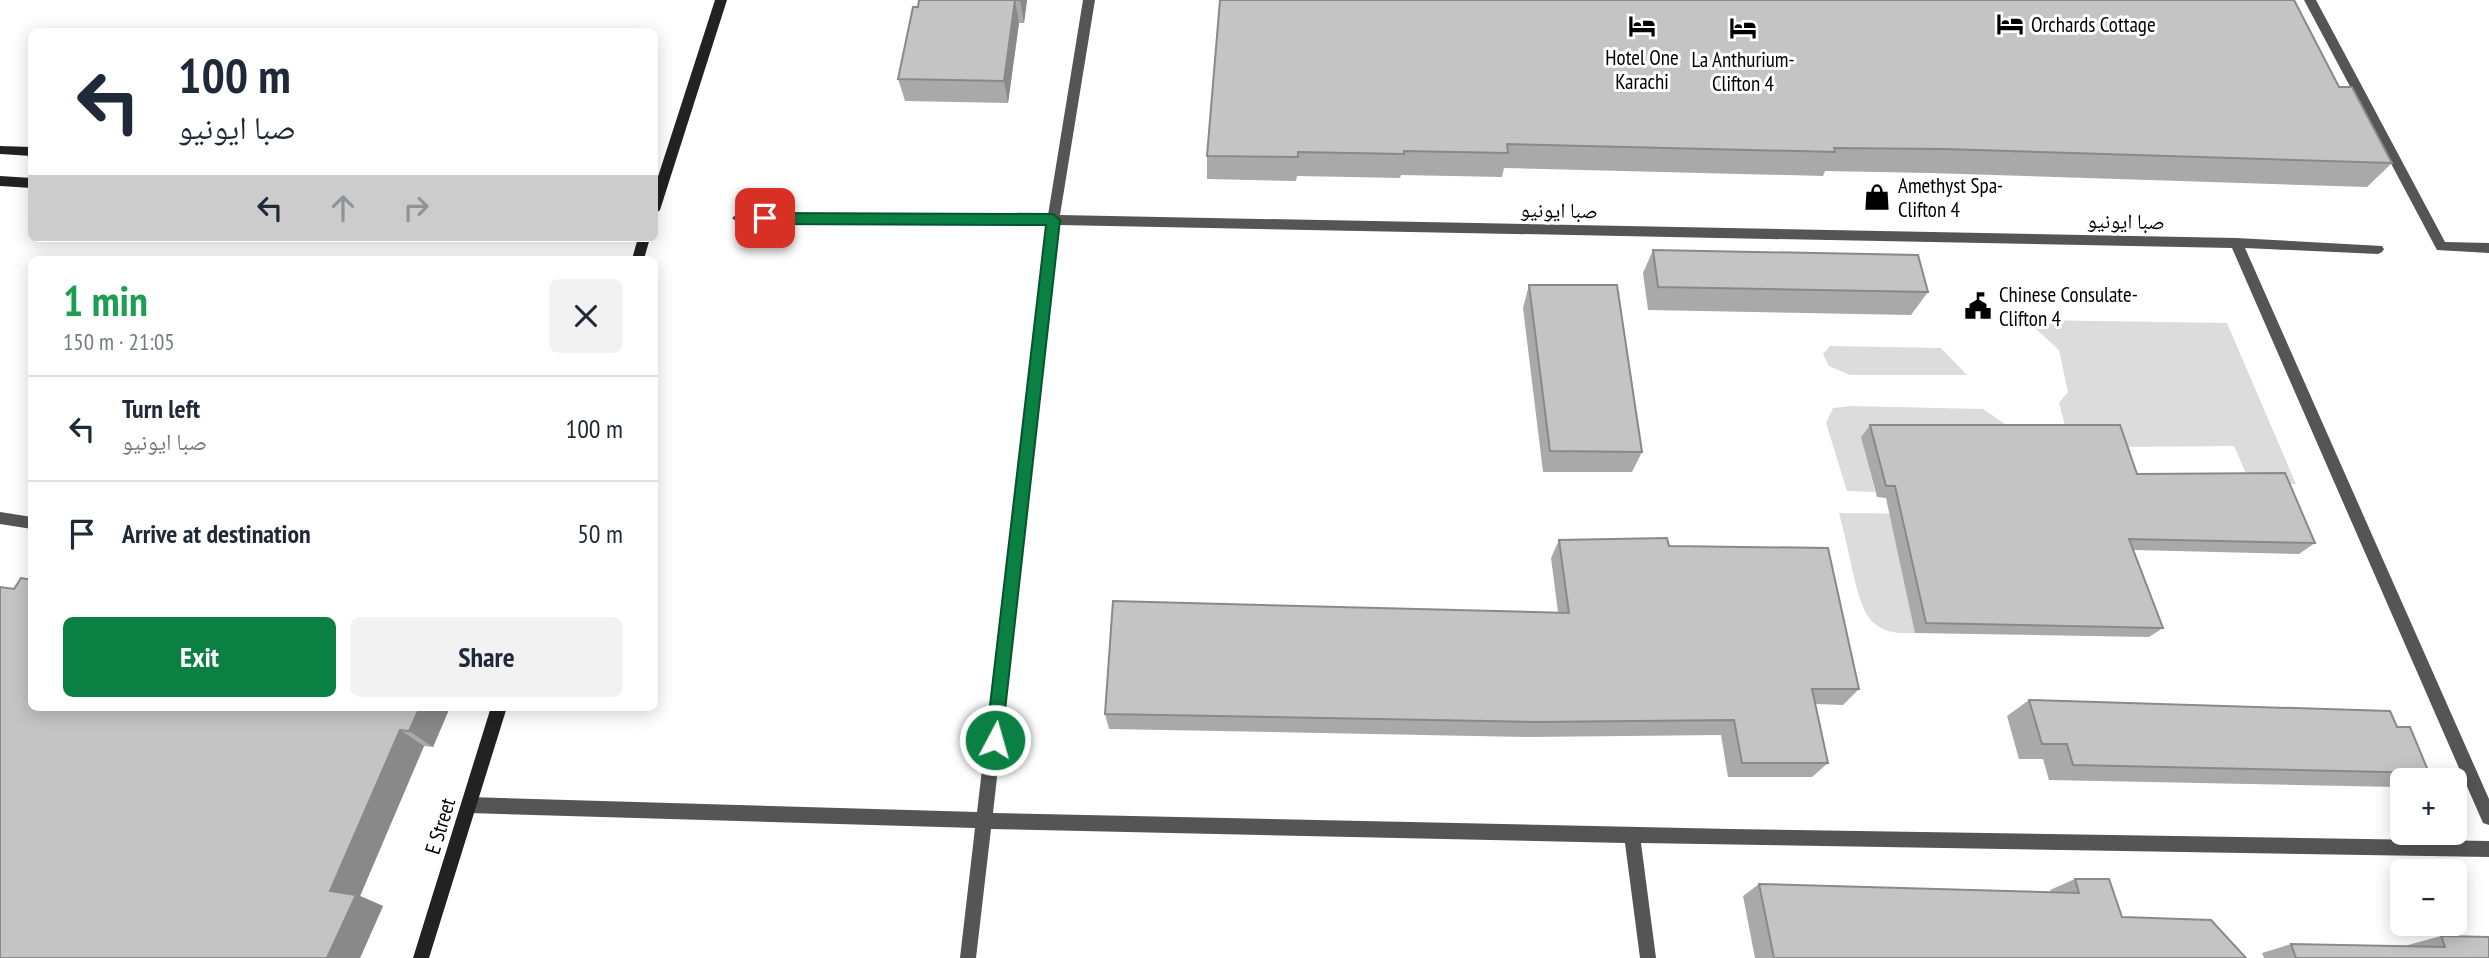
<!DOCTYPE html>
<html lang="en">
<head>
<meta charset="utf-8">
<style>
	:root { --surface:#fff; --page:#f2f2f3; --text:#1f2937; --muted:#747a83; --line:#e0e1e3; --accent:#0b8043 }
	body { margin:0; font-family:"PT Sans Narrow","Noto Naskh Arabic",sans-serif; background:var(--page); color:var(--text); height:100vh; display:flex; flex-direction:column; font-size:26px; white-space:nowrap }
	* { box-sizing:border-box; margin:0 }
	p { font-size:23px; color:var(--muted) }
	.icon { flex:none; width:38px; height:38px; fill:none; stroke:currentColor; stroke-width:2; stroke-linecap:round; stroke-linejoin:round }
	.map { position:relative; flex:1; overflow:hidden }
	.details { position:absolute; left:28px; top:256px; width:630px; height:455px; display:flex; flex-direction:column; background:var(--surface); border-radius:10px; box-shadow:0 4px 18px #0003 }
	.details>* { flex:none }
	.banner { position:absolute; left:28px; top:28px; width:630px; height:214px; border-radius:10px; box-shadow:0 4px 18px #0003; background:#fff; color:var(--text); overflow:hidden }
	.buttons { position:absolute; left:2390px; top:768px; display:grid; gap:14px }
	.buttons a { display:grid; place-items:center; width:77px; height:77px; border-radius:10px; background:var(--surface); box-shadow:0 4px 18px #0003; font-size:35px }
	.pin { position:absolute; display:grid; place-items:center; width:60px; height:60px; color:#fff; margin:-30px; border-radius:14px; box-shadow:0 4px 10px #0006 }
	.me { position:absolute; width:77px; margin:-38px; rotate:6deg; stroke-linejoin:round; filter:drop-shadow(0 0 5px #0008) }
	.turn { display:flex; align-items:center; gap:24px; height:147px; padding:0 35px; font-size:32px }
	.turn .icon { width:91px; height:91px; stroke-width:2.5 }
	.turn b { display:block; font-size:49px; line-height:60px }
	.lanes { display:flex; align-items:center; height:66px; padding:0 35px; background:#0003; justify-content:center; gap:35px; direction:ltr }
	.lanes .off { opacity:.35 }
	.round { display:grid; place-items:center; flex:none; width:74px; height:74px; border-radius:10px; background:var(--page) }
	.headline { display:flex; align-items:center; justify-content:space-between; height:119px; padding:0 35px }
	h1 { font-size:42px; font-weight:700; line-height:52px; color:#1e9e55 }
	.primary-button { display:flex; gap:14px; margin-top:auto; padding:14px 35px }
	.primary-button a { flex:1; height:80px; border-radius:10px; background:var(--accent); color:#fff; font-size:28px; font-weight:700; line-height:80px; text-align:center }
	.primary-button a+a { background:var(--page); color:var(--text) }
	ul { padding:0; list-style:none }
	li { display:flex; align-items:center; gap:21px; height:105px; padding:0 35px; border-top:2px solid var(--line) }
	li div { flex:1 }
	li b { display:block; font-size:26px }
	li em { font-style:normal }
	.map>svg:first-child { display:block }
	.green { fill:#dcdcdc }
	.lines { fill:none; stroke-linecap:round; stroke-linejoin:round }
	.street { fill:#555; fill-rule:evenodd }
	.secondary { fill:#222; fill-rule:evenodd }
	.wall { fill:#a9a9a9 }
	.shaded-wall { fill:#898989 }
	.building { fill:#c4c4c4; stroke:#898989; stroke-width:2 }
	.route { fill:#0b8043; stroke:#07532c; stroke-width:2 }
	.labels { text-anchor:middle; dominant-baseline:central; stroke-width:6; stroke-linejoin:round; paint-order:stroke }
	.poi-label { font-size:21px; fill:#000; stroke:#fff; text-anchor:start }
	.street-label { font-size:21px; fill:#000; stroke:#fff }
</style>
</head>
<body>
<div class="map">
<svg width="2489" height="958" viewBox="0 0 2489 958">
	<rect width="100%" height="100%" fill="#fff"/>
	<path class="green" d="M 2026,320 L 2227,323 L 2296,484 L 2251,485 L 2234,446 L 2111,447 L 2068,437 L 2059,403 L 2068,392 L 2059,350 Z
		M 1830,346 L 1941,348 L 1967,375 L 1850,375 L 1829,366 L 1823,354 Z
		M 1851,406 L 1983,409 L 2024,437 L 1863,443 L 1875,492 L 1847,491 L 1826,423 L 1833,408 Z
		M 1839,513 L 1954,514 L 1915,633 C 1868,636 1863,613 1853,573 C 1849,553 1844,533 1839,513 Z"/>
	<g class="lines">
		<path class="street" d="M 1083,0 L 1095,0 L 1060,215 L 2236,238 L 2382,246 L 2384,249 L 2382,252 L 2378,254 L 2245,248 L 2489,799 L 2489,825 L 2483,823 L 2232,248 L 1059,225 L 993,813 L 1731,829 L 2489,841 L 2489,857 L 1641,843 L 1656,958 L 1640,958 L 1625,843 L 991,829 L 976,958 L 960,958 L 975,828 L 469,813 L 463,811 L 461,805 L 463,799 L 469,797 L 977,812 L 1046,225 L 738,223 L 732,218 L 738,213 L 1048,215 Z
			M 2304,0 L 2316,0 L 2445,242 L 2489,243 L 2489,253 L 2437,250 Z
			M 0,512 L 32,517 L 32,529 L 0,524 Z"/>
		<path class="secondary" d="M 715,0 L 727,0 L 660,210 L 654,215 L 654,189 Z
			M 0,146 L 32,147 L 32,156 L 0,154 Z
			M 0,176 L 32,178 L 32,188 L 0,186 Z
			M 638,238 L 650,238 L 644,259 L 632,259 Z
			M 491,707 L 507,707 L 429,958 L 413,958 Z"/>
	</g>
	<path class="wall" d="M 919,0 L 1027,0 L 1024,23 L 1019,23 L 1008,103 L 905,101 L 898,79 Z
		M 2339,87 L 2392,163 L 2367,187 L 1930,173 L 1825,171 L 1823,176 L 1504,168 L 1502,177 L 1401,175 L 1400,178 L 1297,176 L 1296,181 L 1207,179 L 1207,156 Z
		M 1653,250 L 1928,292 L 1911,315 L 1648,310 L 1643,273 Z
		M 1529,285 L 1642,452 L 1632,472 L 1543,472 L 1523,308 Z
		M 1870,425 L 2137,474 L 2315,543 L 2299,554 L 2134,550 L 2163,628 L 2149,637 L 1915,633 L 1886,498 L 1877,497 L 1861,437 Z
		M 1559,540 L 1669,546 L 1859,689 L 1843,705 L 1815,704 L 1828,763 L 1812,777 L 1728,777 L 1721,735 L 1527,737 L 1109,729 L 1105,714 L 1558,612 L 1551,558 Z
		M 14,589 L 450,707 L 433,747 L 424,746 L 360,896 L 383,906 L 360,958 L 0,958 Z
		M 2029,700 L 2397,727 L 2429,773 L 2412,780 L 2403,780 L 2403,784 L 2395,787 L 2049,780 L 2043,759 L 2019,759 L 2007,716 Z
		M 2075,879 L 2122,917 L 2246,958 L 1755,958 L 1743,896 L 1759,884 L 2051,892 L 2050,890 Z
		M 2441,936 L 2489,958 L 2264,958 L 2262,953 L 2291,944 L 2408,946 L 2408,945 Z"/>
	<path class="shaded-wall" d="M 1015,0 L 1019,23 L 1008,103 L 1004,81 Z
		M 1020,0 L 1027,0 L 1024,23 Z
		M 420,707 L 450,707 L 433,747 L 409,731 Z
		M 400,730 L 424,746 L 360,896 L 383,906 L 360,958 L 327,958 L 330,891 Z"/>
	<path class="building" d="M 919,0 L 1020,0 L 1015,0 L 1004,81 L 898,79 L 913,7 L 918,7 Z
		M 1220,0 L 2294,0 L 2339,87 L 2352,87 L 2392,163 L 1944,149 L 1834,148 L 1835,152 L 1507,144 L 1508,153 L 1404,151 L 1404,154 L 1298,152 L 1298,157 L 1207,156 Z
		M 1653,250 L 1918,255 L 1928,292 L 1658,287 Z
		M 1529,285 L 1617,285 L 1642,452 L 1550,451 Z
		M 1870,425 L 2120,425 L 2137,474 L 2285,473 L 2315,543 L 2129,539 L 2163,628 L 1926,623 L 1895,486 L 1886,486 Z
		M 1667,538 L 1669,546 L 1828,548 L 1859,689 L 1812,689 L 1828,763 L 1742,763 L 1734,720 L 1535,722 L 1105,714 L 1113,601 L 1569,613 L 1559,540 Z
		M 21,578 L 32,580 L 32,707 L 420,707 L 409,731 L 400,730 L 330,891 L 356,895 L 327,958 L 0,958 L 0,587 L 14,589 Z
		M 2029,700 L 2390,711 L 2397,727 L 2410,727 L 2429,773 L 2073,765 L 2067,744 L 2042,744 Z
		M 2075,879 L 2109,879 L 2122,917 L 2211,920 L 2246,958 L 1774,958 L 1759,884 L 2079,893 Z
		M 2441,936 L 2489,937 L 2489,958 L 2296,958 L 2291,944 L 2445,947 Z"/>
	<path class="route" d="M 765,213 L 1053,214 L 1060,220 L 1001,746 L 995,749 L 989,746 L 986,740 L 1046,225 L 765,224 L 757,218 Z"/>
	<defs>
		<symbol id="hotel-bare" viewBox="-9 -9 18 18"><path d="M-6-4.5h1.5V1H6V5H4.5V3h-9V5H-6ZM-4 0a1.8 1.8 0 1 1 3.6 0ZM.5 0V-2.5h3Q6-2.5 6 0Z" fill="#000" stroke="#fff" stroke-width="2.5" paint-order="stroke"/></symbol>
		<symbol id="shop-bare" viewBox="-9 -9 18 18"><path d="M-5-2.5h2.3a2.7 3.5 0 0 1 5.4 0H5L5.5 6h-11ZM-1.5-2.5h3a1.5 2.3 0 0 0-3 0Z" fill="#000" stroke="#fff" stroke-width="2.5" paint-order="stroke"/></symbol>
		<symbol id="civic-bare" viewBox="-9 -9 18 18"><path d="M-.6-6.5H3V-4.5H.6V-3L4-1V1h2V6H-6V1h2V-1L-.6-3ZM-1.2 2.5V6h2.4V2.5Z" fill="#000" stroke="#fff" stroke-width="2.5" paint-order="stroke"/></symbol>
	</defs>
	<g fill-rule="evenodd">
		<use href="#hotel-bare" x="1991" y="5" width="38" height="38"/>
		<use href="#hotel-bare" x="1623" y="7" width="38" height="38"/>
		<use href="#hotel-bare" x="1724" y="9" width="38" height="38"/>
		<use href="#shop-bare" x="1858" y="178" width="38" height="38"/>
		<use href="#civic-bare" x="1959" y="287" width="38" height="38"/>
	</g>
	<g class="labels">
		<g class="poi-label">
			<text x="2031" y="24">Orchards Cottage</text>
			<text x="1642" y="57" text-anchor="middle">Hotel One<tspan x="1642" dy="24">Karachi</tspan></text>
			<text x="1743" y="59" text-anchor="middle">La Anthurium-<tspan x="1743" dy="24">Clifton 4</tspan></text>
			<text x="1898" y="185">Amethyst Spa-<tspan x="1898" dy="24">Clifton 4</tspan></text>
			<text x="1999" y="294">Chinese Consulate-<tspan x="1999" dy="24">Clifton 4</tspan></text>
		</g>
		<g class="street-label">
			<text transform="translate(1559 210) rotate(1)">صبا ایونیو</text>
			<text transform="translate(2126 221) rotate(1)">صبا ایونیو</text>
			<text transform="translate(440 826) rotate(-73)">E Street</text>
		</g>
	</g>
</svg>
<div class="buttons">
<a>+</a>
<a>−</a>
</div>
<div class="pin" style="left:765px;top:218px;background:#d93025"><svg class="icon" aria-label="arrive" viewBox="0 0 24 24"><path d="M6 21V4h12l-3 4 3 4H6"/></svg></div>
<svg class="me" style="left:995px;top:740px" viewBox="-20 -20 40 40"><circle r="17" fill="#0b8043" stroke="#fff" stroke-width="3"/><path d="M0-11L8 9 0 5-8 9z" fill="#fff"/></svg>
<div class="banner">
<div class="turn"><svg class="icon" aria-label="left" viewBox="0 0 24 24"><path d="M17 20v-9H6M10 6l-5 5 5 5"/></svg><div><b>100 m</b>صبا ایونیو</div></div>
<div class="lanes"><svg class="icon" aria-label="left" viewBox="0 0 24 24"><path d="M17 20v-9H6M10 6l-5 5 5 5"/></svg><svg class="icon off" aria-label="ahead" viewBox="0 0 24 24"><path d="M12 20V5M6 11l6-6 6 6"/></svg><svg class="icon off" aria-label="right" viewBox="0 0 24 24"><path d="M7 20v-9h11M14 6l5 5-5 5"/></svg></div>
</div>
<section class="details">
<div class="headline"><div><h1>1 min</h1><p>150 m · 21:05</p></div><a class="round"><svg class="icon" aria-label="close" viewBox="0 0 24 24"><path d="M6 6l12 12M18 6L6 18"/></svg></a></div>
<ul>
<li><svg class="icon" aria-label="left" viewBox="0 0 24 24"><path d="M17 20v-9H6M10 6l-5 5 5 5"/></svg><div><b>Turn left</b><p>صبا ایونیو</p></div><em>100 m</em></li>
<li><svg class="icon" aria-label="arrive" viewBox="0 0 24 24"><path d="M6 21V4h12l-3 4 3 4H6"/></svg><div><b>Arrive at destination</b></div><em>50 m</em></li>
</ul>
<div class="primary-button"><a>Exit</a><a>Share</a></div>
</section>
</div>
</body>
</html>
